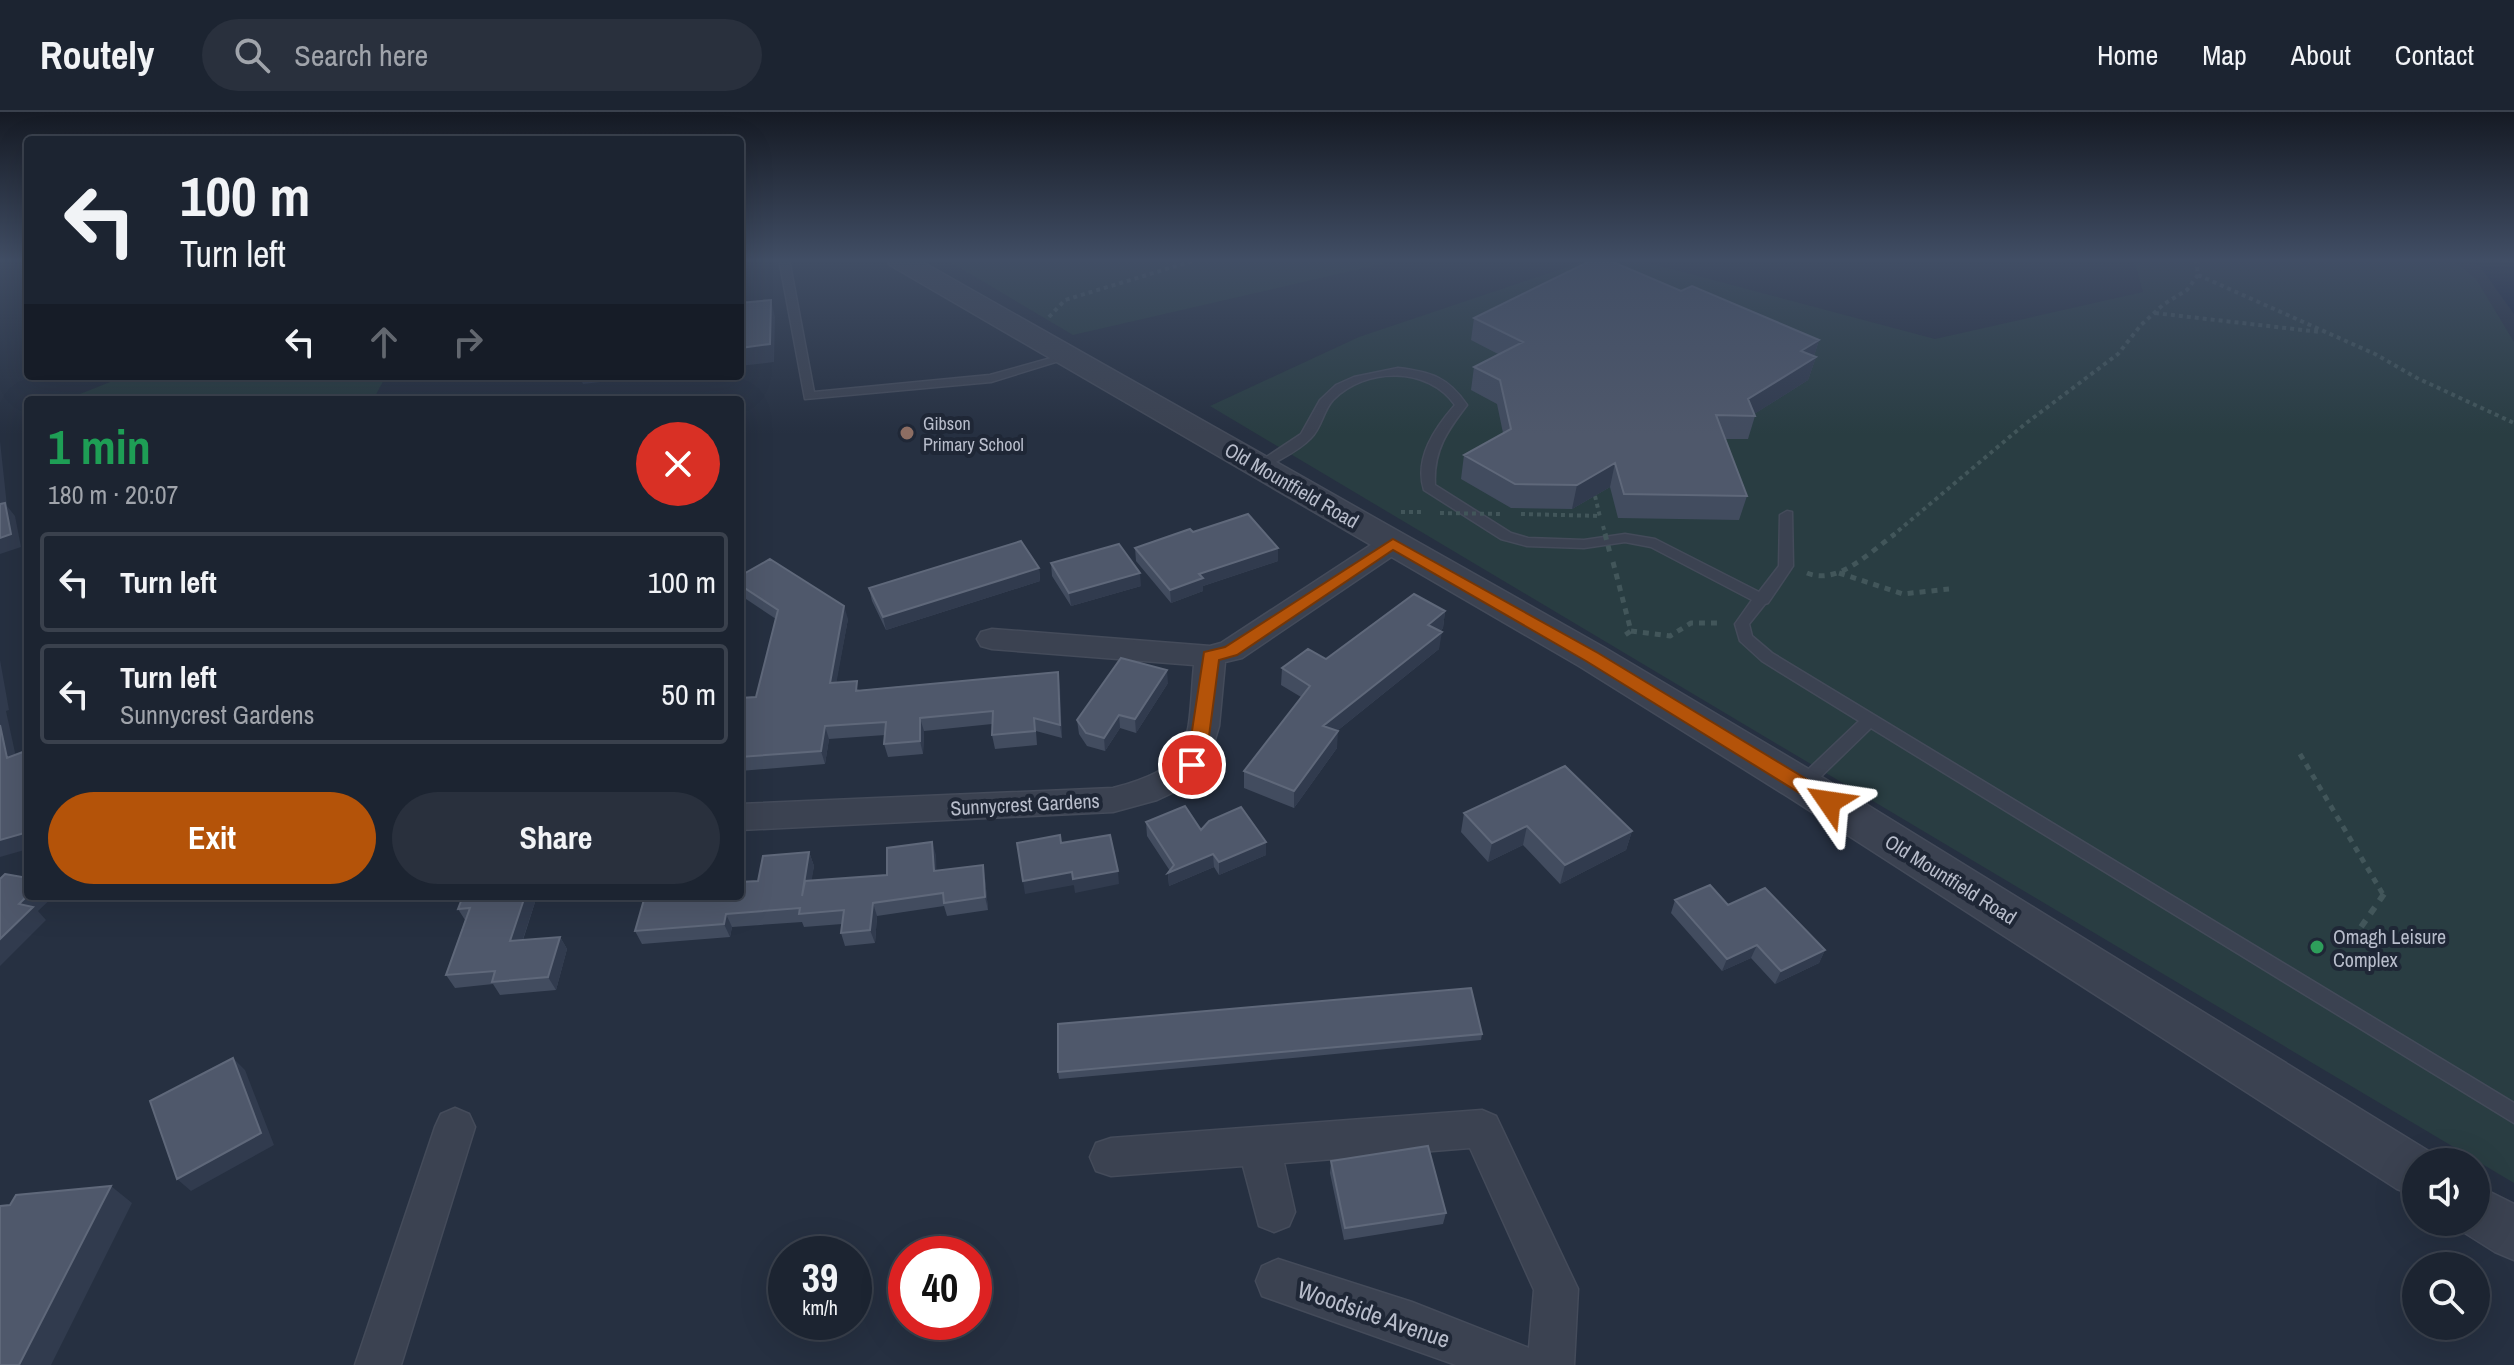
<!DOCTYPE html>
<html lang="en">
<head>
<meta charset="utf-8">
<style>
	:root { --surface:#1c2431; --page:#29303d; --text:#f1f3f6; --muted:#a0a4ab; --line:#3a414d; --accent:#b45309 }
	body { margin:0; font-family:"Archivo Narrow",sans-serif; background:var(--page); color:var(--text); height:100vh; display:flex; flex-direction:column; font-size:30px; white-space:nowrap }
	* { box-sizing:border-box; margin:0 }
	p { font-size:26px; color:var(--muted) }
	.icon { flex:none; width:44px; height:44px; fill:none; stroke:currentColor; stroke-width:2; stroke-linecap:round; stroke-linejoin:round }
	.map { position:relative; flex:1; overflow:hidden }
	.side { position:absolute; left:24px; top:284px; width:720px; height:504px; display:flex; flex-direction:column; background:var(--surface); border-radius:8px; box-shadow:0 8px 32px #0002,0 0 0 2px var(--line) }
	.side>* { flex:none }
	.hud { position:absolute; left:24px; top:24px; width:720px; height:244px; border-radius:8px; box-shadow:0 8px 32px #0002,0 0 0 2px var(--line); background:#1c2431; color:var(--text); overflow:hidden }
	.tools { position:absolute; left:2402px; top:1036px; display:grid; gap:16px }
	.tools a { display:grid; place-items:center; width:88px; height:88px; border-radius:50%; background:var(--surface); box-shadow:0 8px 32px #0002,0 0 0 2px var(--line); font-size:40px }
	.speed { position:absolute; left:768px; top:1124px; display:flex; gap:16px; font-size:40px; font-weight:700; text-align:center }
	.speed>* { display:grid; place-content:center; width:104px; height:104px; border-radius:50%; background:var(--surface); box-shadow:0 8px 32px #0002,0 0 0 2px var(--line); line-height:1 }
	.speed small { font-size:20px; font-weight:400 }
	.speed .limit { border:12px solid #d22; background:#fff; color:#111 }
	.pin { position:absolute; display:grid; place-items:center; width:68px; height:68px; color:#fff; margin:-34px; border:4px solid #fff; border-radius:50%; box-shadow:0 2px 8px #0007 }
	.me { position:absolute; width:88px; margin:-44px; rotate:302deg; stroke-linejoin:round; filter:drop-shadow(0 0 6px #0008) }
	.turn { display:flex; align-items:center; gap:28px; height:168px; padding:0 24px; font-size:36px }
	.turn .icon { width:104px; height:104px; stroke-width:2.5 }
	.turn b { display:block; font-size:56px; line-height:68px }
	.lanes { display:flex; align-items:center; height:76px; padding:0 24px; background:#0003; justify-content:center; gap:40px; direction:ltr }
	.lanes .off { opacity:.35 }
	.round { display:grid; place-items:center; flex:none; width:84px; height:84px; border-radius:42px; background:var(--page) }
	.headline { display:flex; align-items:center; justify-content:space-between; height:136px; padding:0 24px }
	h1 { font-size:48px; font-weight:700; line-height:60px; color:#1e9e55 }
	.action { display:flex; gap:16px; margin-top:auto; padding:16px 24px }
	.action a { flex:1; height:92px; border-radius:48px; background:var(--accent); color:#fff; font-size:32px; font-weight:700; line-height:92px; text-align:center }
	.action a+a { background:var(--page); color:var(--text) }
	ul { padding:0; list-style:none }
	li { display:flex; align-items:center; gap:24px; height:100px; margin:0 16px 12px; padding:0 8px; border:4px solid var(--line); border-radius:8px }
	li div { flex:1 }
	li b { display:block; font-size:30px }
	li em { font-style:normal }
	header { display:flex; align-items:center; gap:48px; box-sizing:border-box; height:112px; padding:0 40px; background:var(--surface); border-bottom:2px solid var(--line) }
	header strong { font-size:38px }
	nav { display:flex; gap:44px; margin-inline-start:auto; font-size:28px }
	.search { width:560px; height:72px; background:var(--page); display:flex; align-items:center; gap:20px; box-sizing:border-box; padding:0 28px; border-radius:44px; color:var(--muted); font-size:30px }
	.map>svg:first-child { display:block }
	.green { fill:#293d42 }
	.water { fill:#192540 }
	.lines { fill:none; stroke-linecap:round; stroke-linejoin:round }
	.service-casing { stroke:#444b5a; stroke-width:3 }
	.minor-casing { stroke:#444b5a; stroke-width:3 }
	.tertiary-casing { stroke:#444b5a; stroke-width:3 }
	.path-far2 { stroke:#42565a; stroke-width:4; stroke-dasharray:4 4; stroke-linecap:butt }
	.path-far1 { stroke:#42565a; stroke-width:5; stroke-dasharray:6 6; stroke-linecap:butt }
	.path { stroke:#42565a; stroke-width:6; stroke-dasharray:8 8; stroke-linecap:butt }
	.service { fill:#3b4251; fill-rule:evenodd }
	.minor { fill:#3b4251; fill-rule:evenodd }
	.tertiary { fill:#3b4251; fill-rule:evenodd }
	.path-bridge-far1 { stroke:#42565a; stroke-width:4; stroke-dasharray:4 4; stroke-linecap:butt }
	.path-bridge { stroke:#42565a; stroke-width:5; stroke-dasharray:6 6; stroke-linecap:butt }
	.wall { fill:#424c5f }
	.shaded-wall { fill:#313b4e }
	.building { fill:#4f586b; stroke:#5f687a; stroke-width:2 }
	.route { fill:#b45309; stroke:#753606; stroke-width:2 }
	.education-dot { fill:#8d6e63; stroke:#1f2736; stroke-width:3 }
	.leisure-dot { fill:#2e9e5b; stroke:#1f2736; stroke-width:3 }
	.labels { text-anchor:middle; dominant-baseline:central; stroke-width:8; stroke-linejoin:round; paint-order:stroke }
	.far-poi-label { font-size:18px; fill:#b8bdcb; stroke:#1f2736; text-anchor:start }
	.street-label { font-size:20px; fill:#b8bdcb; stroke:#1f2736 }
	.poi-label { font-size:20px; fill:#b8bdcb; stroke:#1f2736; text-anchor:start }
	.near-street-label { font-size:24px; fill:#b8bdcb; stroke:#1f2736 }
</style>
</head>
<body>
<header>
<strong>Routely</strong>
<div class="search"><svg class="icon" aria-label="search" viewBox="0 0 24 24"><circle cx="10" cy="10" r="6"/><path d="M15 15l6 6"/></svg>Search here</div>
<nav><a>Home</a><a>Map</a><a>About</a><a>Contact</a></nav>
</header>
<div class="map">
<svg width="2514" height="1253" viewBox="0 0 2514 1253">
	<rect width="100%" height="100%" fill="#263041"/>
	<path class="green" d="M 945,147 L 1403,147 L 1073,223 Z
		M 1591,147 L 1634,147 L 1935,227 L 2143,180 L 2134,147 L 2451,147 L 2476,167 L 2514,230 L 2514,1071 L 1210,294 L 1359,225 Z
		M 125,264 L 386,264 L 373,288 L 65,288 Z"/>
	<path class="water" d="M 2471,147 L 2508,147 L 2514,152 L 2514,202 L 2481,156 Z"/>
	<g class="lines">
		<defs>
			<path id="service" d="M 779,147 L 789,147 L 814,280 L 990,263 L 1069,241 L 1075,244 L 991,270 L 805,287 Z
				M 1398,256 C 1431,260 1448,265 1467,293 C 1447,319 1433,339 1435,373 L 1511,421 L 1528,426 L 1584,428 L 1625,422 L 1655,427 L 1759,480 L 1779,454 L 1780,403 L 1787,399 L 1792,400 L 1793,454 L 1768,491 L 1765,492 L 1749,512 L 1752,524 L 1772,541 L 2514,991 L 2514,1011 L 1871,616 L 1808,677 L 1796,677 L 1794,673 L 1796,669 L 1859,609 L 1762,549 L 1740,529 L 1735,512 L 1752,488 L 1651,435 L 1625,430 L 1584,436 L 1527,434 L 1501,427 L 1424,378 C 1414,346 1435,316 1455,293 C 1428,254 1365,255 1333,288 C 1323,299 1322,315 1311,326 C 1298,340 1279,347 1264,357 L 1259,358 L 1253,354 L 1301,322 L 1320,288 L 1336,273 L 1354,265 Z"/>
			<path id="minor" d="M 1393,423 L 1403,425 L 1407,431 L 1403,437 L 1242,546 L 1225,550 L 1219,614 L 1208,651 L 1189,673 L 1157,688 L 1113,700 L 740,718 L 740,692 L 1113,676 C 1197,654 1187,630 1194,553 L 992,537 L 981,534 L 977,527 L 981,520 L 992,517 L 1210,534 L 1221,531 L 1383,425 Z
				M 455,996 L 469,1002 L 475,1015 L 401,1253 L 355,1253 L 435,1015 L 441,1002 Z
				M 1482,998 L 1496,1004 L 1578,1177 L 1574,1253 L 1456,1253 L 1262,1184 L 1256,1169 L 1262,1154 L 1278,1147 L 1412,1190 L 1529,1236 L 1534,1178 L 1470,1036 L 1284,1051 L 1295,1100 L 1289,1114 L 1274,1120 L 1259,1114 L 1243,1054 L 1111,1064 L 1096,1059 L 1090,1045 L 1096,1031 L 1111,1026 Z"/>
			<path id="tertiary" d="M 886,147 L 917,147 L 1605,536 L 1817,662 L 2435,1043 L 2438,1050 L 2416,1050 L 2416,1084 L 2397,1077 L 1787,684 L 1579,554 L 890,153 Z
				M 2476,1073 L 2514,1092 L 2514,1148 L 2495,1140 L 2457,1116 L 2454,1110 L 2476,1110 Z"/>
		</defs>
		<use href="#service" class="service-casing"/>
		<use href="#minor" class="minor-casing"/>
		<use href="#tertiary" class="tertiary-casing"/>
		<path class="path-far2" d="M 2198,163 L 2375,242 L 2417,266 L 2514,311
			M 2155,201 L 2320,220
			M 1049,205 L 1065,188 L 1199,147
			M 1595,384 L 1600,405
			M 1401,400 L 1423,400
			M 1521,402 L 1600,404
			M 1892,424 L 2025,312 L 2118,242 L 2141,213 L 2164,192 L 2187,178 L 2198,163 L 2196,147"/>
		<path class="path-far1" d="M 1613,450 L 1631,519 L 1622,525
			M 1807,461 C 1838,474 1871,439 1895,422
			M 1839,461 L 1903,482 L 1949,477
			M 1631,519 L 1670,524 L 1691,511 L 1722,511
			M 2300,642 L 2384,784"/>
		<path class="path" d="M 2352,828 L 2384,782"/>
		<use href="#service" class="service"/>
		<use href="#minor" class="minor"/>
		<use href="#tertiary" class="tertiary"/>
		<path class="path-bridge-far1" d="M 1440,401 L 1500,402
			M 1603,414 L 1606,424"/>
		<path class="path-bridge" d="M 1605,422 L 1611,445"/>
	</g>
	<path class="wall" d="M 1681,179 L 1819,228 L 1814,244 L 1816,245 L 1808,268 L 1754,302 L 1755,304 L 1748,327 L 1725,327 L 1747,384 L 1739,408 L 1618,406 L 1610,375 L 1572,397 L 1511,396 L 1461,367 L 1464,343 L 1503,321 L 1497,292 L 1471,278 L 1474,255 L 1498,242 L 1471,228 L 1474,206 Z
		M 1193,420 L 1278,449 L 1203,474 L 1203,479 L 1171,491 L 1136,449 L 1135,436 Z
		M 1051,451 L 1141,474 L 1071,494 L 1052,464 Z
		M 1039,456 L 1040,469 L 886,518 L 872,489 L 869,476 Z
		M 740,464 L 848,507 L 836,570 L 860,578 L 1058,560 L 1062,626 L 1036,619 L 1037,633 L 995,637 L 992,623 L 992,612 L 924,619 L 923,642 L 888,645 L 884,632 L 885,623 L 829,627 L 825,652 L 740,659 L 740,586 L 756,585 L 776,507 L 740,483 Z
		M 1445,499 L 1443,516 L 1440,519 L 1439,537 L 1337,619 L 1337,636 L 1294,696 L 1244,676 L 1244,659 L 1301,585 L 1281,573 L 1282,556 L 1326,547 Z
		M 1168,571 L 1136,621 L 1120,616 L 1105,639 L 1087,634 L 1079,622 L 1077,608 Z
		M 1464,701 L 1632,719 L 1626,738 L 1560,772 L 1523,733 L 1488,750 L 1461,720 Z
		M 1146,710 L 1201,718 L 1266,730 L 1266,743 L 1219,763 L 1214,755 L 1169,774 L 1168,761 L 1170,759 L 1147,724 Z
		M 809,740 L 814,754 L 811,769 L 887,763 L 936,743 L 936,759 L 985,766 L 988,798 L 947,804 L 944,794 L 877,804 L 875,831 L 845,834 L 841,821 L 842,812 L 804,815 L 802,810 L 732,815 L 730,825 L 642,832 L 635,819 L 758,769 Z
		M 463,784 L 537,784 L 523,828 L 560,825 L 567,837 L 556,878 L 500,883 L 493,872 L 455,876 L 446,863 L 465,808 L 458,797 Z
		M 1675,788 L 1728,793 L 1825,838 L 1819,851 L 1775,872 L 1751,846 L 1722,859 L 1671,801 Z
		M 1482,922 L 1481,928 L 1293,946 L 1059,967 L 1058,960 Z
		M 1331,1049 L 1446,1101 L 1443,1112 L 1344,1128 L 1330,1061 Z"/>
	<path class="shaded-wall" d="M 771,188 L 775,205 L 774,250 L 740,254 L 740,236 Z
		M 1819,228 L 1813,247 L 1816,245 L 1808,268 L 1751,304 L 1748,287 L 1801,239 Z
		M 579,264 L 653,264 L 583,272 Z
		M 0,329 L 7,394 L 15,404 L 21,435 L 0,442 Z
		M 1615,351 L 1610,375 L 1572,397 L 1577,373 Z
		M 1278,436 L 1278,449 L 1203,474 L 1203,479 L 1171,491 L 1170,478 L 1199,462 Z
		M 1039,456 L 1040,469 L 886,518 L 883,505 Z
		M 1140,461 L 1141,474 L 1071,494 L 1069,481 Z
		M 844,494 L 848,507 L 834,584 L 830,571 Z
		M 1445,499 L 1443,516 L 1426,530 L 1428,513 Z
		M 1442,520 L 1439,537 L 1322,631 L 1323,614 Z
		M 0,548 L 9,598 L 6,599 L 19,659 L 7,646 L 0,613 Z
		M 1167,558 L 1168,571 L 1136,621 L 1135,607 Z
		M 1058,560 L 1060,573 L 1062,626 L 1060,613 Z
		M 1119,603 L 1120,616 L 1105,639 L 1104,626 Z
		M 920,606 L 924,619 L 923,642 L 920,629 Z
		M 825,614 L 829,627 L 825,652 L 821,639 Z
		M 1338,619 L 1337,636 L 1294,696 L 1294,679 Z
		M 1527,714 L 1523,733 L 1488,750 L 1492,731 Z
		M 1632,719 L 1626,738 L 1560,772 L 1565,753 Z
		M 28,720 L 28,737 L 0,745 L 0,728 Z
		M 932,730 L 936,743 L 937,772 L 934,759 Z
		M 1266,730 L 1266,743 L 1219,763 L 1219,750 Z
		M 809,740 L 814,754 L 807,797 L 802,784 Z
		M 1213,742 L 1214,755 L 1169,774 L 1168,761 Z
		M 983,753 L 985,766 L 988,798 L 985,785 Z
		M 1118,759 L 1119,772 L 1075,781 L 1073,767 Z
		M 1072,760 L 1074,773 L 1025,782 L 1023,769 Z
		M 28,784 L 54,784 L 38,799 L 46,808 L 0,854 L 0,827 L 19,792 Z
		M 525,784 L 537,784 L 518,842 L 510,829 Z
		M 873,791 L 877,804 L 875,831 L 870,818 Z
		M 726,802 L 732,815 L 730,825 L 724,812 Z
		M 560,825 L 567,837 L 556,878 L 548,865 Z
		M 1757,833 L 1751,846 L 1722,859 L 1727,847 Z
		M 1825,838 L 1819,851 L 1775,872 L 1781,859 Z
		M 233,946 L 245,958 L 274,1033 L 191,1079 L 177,1067 Z
		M 111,1074 L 132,1091 L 51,1253 L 19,1253 Z"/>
	<path class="building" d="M 1594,147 L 1606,147 L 1681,179 L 1692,174 L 1819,228 L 1801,239 L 1816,245 L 1748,287 L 1755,304 L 1716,303 L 1747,384 L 1624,382 L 1615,351 L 1577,373 L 1515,372 L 1464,343 L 1511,317 L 1500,268 L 1474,255 L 1523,230 L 1474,206 Z
		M 771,188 L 770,232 L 740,236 L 740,191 Z
		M 5,391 L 11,422 L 0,426 L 0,392 Z
		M 1248,402 L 1278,436 L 1199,462 L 1203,466 L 1170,478 L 1135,436 L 1190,417 L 1193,420 Z
		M 1021,429 L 1039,456 L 883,505 L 869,476 Z
		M 1119,432 L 1140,461 L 1069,481 L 1051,451 Z
		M 770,447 L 844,494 L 830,571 L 857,569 L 856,579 L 1058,560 L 1060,613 L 1034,606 L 1035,619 L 992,623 L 993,599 L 920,606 L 920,629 L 884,632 L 886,610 L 825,614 L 821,639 L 740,645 L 740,586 L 756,585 L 778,498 L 740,473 L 740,464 Z
		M 1414,482 L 1445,499 L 1428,513 L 1442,520 L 1323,614 L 1338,619 L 1294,679 L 1244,659 L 1310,574 L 1282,556 L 1308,537 L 1326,547 Z
		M 1121,546 L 1167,558 L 1135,607 L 1119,603 L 1104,626 L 1086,621 L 1077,608 Z
		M 0,613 L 7,646 L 28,638 L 28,720 L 0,728 Z
		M 1565,654 L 1632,719 L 1565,753 L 1527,714 L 1492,731 L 1464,701 Z
		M 1185,694 L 1201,718 L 1209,709 L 1241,695 L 1266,730 L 1219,750 L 1213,742 L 1168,761 L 1174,753 L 1146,710 Z
		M 1060,723 L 1061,731 L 1110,723 L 1118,759 L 1073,767 L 1072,760 L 1023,769 L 1017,731 Z
		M 932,730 L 934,759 L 983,753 L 985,785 L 944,791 L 943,781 L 873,791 L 870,818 L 841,821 L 844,798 L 799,802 L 800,796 L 726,802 L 724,812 L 635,819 L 645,784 L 740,784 L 740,770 L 758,769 L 763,744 L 809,740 L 802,784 L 805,769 L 887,763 L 887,736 Z
		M 5,762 L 28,766 L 28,783 L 19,792 L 33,795 L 0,827 L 0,767 Z
		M 1710,773 L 1728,793 L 1765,776 L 1825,838 L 1781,859 L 1757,833 L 1727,847 L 1675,788 Z
		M 463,784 L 525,784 L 510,829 L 560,825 L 548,865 L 492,870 L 495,859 L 446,863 L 470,796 L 458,797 Z
		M 1471,876 L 1482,922 L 1058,960 L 1058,912 Z
		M 233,946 L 261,1021 L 177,1067 L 150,989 Z
		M 1428,1034 L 1446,1101 L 1345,1116 L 1331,1049 Z
		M 111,1074 L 19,1253 L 0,1253 L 0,1094 L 10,1093 L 16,1083 Z"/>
	<linearGradient id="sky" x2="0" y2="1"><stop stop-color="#151a24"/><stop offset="0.46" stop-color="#414e65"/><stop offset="1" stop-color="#414e65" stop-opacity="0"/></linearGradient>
	<rect width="2514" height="322" fill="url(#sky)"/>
	<path class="route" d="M 1393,427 L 1598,541 L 1836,685 L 1839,690 L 1836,695 L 1822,695 L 1586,549 L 1393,438 L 1237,543 L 1219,548 L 1208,632 L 1198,658 L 1185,658 L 1182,653 L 1190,632 L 1204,540 L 1225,535 Z"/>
	<circle class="education-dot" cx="907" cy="321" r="8"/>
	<circle class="leisure-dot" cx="2317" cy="835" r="8"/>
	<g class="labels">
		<g class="far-poi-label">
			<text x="923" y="311">Gibson<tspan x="923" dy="21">Primary School</tspan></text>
		</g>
		<g class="street-label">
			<text transform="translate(1292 373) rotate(30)">Old Mountfield Road</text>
			<text transform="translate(1025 692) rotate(-3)">Sunnycrest Gardens</text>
			<text transform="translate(1951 767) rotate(32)">Old Mountfield Road</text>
		</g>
		<g class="poi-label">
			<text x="2333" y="824">Omagh Leisure<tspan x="2333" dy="23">Complex</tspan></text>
		</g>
		<g class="near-street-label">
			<text transform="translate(1374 1202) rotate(19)">Woodside Avenue</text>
		</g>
	</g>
</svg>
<div class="tools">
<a><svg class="icon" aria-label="sound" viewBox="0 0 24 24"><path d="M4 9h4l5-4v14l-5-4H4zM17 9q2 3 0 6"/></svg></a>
<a><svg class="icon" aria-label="search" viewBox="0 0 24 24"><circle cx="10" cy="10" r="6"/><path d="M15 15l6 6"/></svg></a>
</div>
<div class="speed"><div>39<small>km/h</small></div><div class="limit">40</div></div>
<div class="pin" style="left:1192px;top:653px;background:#d93025"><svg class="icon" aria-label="arrive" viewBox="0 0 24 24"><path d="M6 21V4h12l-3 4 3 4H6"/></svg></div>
<svg class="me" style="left:1829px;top:690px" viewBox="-20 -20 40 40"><path d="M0-17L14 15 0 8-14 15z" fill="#b45309" stroke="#fff" stroke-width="4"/></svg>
<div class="hud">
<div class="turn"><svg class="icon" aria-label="left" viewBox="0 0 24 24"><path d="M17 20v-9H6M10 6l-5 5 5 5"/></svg><div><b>100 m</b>Turn left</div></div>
<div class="lanes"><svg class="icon" aria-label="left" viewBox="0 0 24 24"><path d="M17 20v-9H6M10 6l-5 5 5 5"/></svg><svg class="icon off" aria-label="ahead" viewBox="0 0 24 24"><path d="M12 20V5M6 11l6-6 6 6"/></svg><svg class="icon off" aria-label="right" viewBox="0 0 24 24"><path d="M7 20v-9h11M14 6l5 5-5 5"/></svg></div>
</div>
<section class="side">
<div class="headline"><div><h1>1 min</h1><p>180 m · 20:07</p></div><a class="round" style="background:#d93025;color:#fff"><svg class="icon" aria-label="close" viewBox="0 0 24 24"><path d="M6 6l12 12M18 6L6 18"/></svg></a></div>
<ul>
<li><svg class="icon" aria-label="left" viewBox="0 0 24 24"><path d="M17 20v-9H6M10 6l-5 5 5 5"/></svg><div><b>Turn left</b></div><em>100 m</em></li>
<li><svg class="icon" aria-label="left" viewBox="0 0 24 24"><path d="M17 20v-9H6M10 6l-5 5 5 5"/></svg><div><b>Turn left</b><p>Sunnycrest Gardens</p></div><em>50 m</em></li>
</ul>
<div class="action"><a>Exit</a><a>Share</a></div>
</section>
</div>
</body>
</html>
